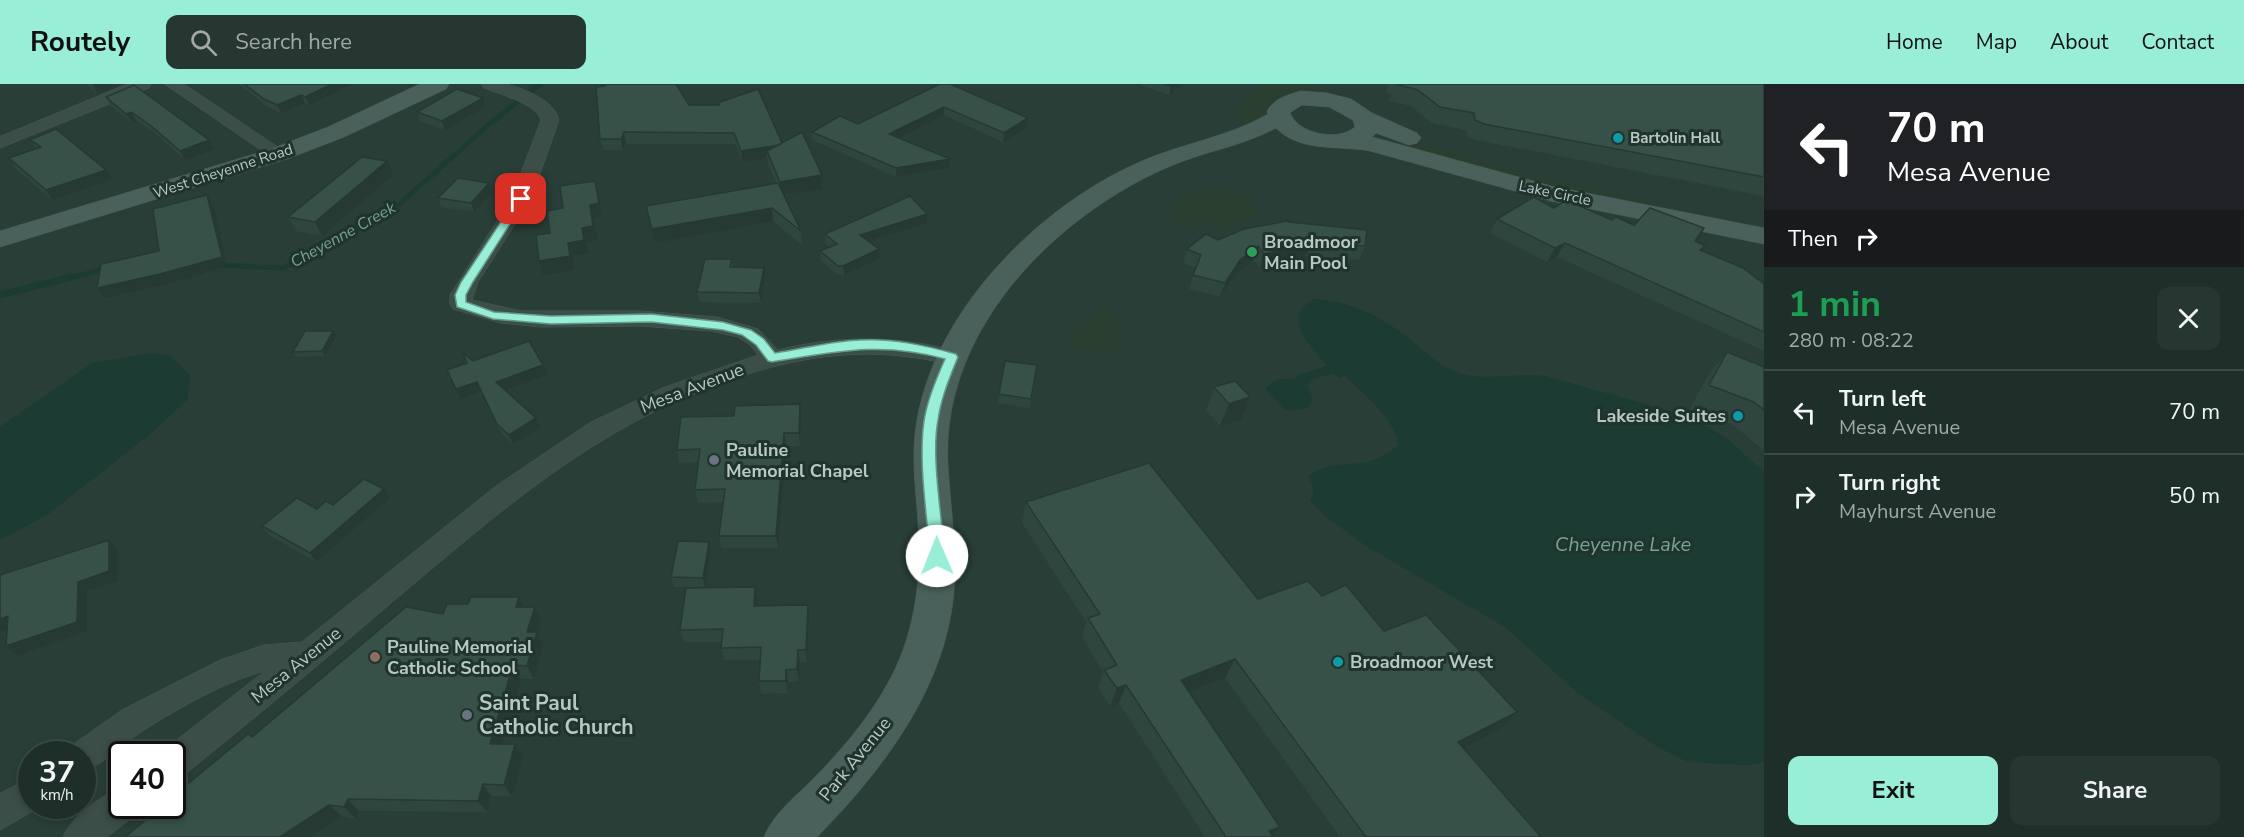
<!DOCTYPE html>
<html lang="en">
<head>
<meta charset="utf-8">
<style>
	:root { --surface:#1e2e29; --page:#263631; --text:#f1f3f6; --muted:#a1a8a8; --line:#3c4a46; --accent:#98eed6 }
	body { margin:0; font-family:"Nunito Sans",sans-serif; background:var(--page); color:var(--text); height:100vh; display:flex; flex-direction:column; font-size:22px; white-space:nowrap }
	* { box-sizing:border-box; margin:0 }
	p { font-size:20px; color:var(--muted) }
	.icon { flex:none; width:33px; height:33px; fill:none; stroke:currentColor; stroke-width:2; stroke-linecap:round; stroke-linejoin:round }
	.map { position:relative; flex:1; overflow:hidden }
	.details { display:flex; flex-direction:column; background:var(--surface); width:480px }
	.details>* { flex:none }
	.banner { background:#202124; color:#fff; overflow:hidden }
	.speed { position:absolute; left:18px; top:657px; display:flex; gap:12px; font-size:30px; font-weight:700; text-align:center }
	.speed>* { display:grid; place-content:center; width:78px; height:78px; border-radius:50%; background:var(--surface); box-shadow:0 3px 9px #0003,0 0 0 2px var(--line); line-height:1 }
	.speed small { font-size:15px; font-weight:400 }
	.speed .limit { border:3px solid #111; border-radius:9px; background:#fff; color:#111 }
	.pin { position:absolute; display:grid; place-items:center; width:51px; height:51px; color:#fff; margin:-26px; border-radius:12px; box-shadow:0 3px 9px #0006 }
	.me { position:absolute; width:66px; margin:-33px; rotate:359deg; stroke-linejoin:round; filter:drop-shadow(0 0 4px #0008) }
	.turn { display:flex; align-items:center; gap:21px; height:126px; padding:0 24px; font-size:27px }
	.turn .icon { width:78px; height:78px; stroke-width:2.5 }
	.turn b { display:block; font-size:42px; line-height:51px }
	.then { display:flex; align-items:center; height:57px; padding:0 24px; background:#0003; gap:12px; font-size:22px }
	.round { display:grid; place-items:center; flex:none; width:63px; height:63px; border-radius:12px; background:var(--page) }
	.headline { display:flex; align-items:center; justify-content:space-between; height:102px; padding:0 24px }
	h1 { font-size:36px; font-weight:700; line-height:45px; color:#1e9e55 }
	.button { display:flex; gap:12px; margin-top:auto; padding:12px 24px }
	.button a { flex:1; height:69px; border-radius:12px; background:var(--accent); color:#111; font-size:24px; font-weight:700; line-height:69px; text-align:center }
	.button a+a { background:var(--page); color:var(--text) }
	ul { padding:0; list-style:none }
	li { display:flex; align-items:center; gap:18px; height:84px; padding:0 24px; border-top:2px solid var(--line) }
	li div { flex:1 }
	li b { display:block; font-size:22px }
	li em { font-style:normal }
	header { display:flex; align-items:center; gap:36px; box-sizing:border-box; height:84px; padding:0 30px; background:var(--accent); color:#111 }
	header strong { font-size:28px }
	nav { display:flex; gap:33px; margin-inline-start:auto; font-size:21px }
	.search { width:420px; height:54px; background:var(--page); display:flex; align-items:center; gap:15px; box-sizing:border-box; padding:0 21px; border-radius:12px; color:var(--muted); font-size:22px }
	main { display:flex; flex:1; min-height:0 }
	.map>svg:first-child { display:block }
	.green { fill:#2a3f2f }
	.water { fill:#1c3b32 }
	.lines { fill:none; stroke-linecap:round; stroke-linejoin:round }
	.stream-far1 { stroke:#1c3b32; stroke-width:5 }
	.stream { stroke:#1c3b32; stroke-width:7 }
	.street-casing { stroke:#485a54; stroke-width:1 }
	.secondary-casing { stroke:#485a54; stroke-width:1 }
	.street { fill:#3c4e48; fill-rule:evenodd }
	.secondary { fill:#4a605b; fill-rule:evenodd }
	.wall { fill:#2f463f }
	.shaded-wall { fill:#263933 }
	.building { fill:#375149; stroke:#263933; stroke-width:1.5 }
	.route { fill:#98eed6; stroke:#639b8b; stroke-width:1.5 }
	.culture-dot { fill:#0f9aa8; stroke:#20332d; stroke-width:2 }
	.leisure-dot { fill:#2e9e5b; stroke:#20332d; stroke-width:2 }
	.worship-dot { fill:#6b7280; stroke:#20332d; stroke-width:2 }
	.education-dot { fill:#8d6e63; stroke:#20332d; stroke-width:2 }
	.labels { text-anchor:middle; dominant-baseline:central; stroke-width:6; stroke-linejoin:round; paint-order:stroke }
	.far-poi-label { font-size:15px; font-weight:bold; fill:#b8c9c4; stroke:#20332d; text-anchor:start }
	.far-street-label { font-size:15px; fill:#b8c9c4; stroke:#20332d }
	.far-water-label { font-size:16px; font-style:italic; fill:#75a495; stroke:#20332d }
	.poi-label { font-size:18px; font-weight:bold; fill:#b8c9c4; stroke:#20332d; text-anchor:start }
	.street-label { font-size:18px; fill:#b8c9c4; stroke:#20332d }
	.water-label { font-size:20px; font-style:italic; fill:#75a495; stroke:#20332d }
	.near-poi-label { font-size:21px; font-weight:bold; fill:#b8c9c4; stroke:#20332d; text-anchor:start }
</style>
</head>
<body>
<header>
<strong>Routely</strong>
<div class="search"><svg class="icon" aria-label="search" viewBox="0 0 24 24"><circle cx="10" cy="10" r="6"/><path d="M15 15l6 6"/></svg>Search here</div>
<nav><a>Home</a><a>Map</a><a>About</a><a>Contact</a></nav>
</header>
<main>
<div class="map">
<svg width="1764" height="753" viewBox="0 0 1764 753">
	<rect width="100%" height="100%" fill="#283e37"/>
	<path class="green" d="M 1264,0 L 1307,0 L 1271,16 L 1264,32 L 1252,42 L 1234,34 L 1240,22 Z
		M 1413,58 L 1537,94 L 1660,119 L 1660,122 L 1611,112 L 1549,104 L 1408,64 Z
		M 1212,105 L 1228,106 L 1251,116 L 1255,126 L 1253,132 L 1237,137 L 1240,141 L 1225,145 L 1221,141 L 1188,142 L 1176,139 L 1170,123 C 1181,109 1195,107 1212,105 Z
		M 1092,227 L 1106,228 L 1121,240 L 1122,257 L 1114,268 L 1089,270 L 1071,262 L 1068,250 L 1078,239 L 1093,236 Z"/>
	<path class="water" d="M 1314,215 C 1353,217 1388,236 1417,261 C 1430,272 1442,283 1459,289 C 1484,298 1518,288 1545,292 L 1667,326 L 1695,336 L 1725,353 L 1764,388 L 1764,678 L 1747,681 L 1688,678 L 1656,662 L 1579,610 L 1505,543 L 1366,462 L 1325,432 L 1310,417 L 1314,407 L 1309,392 C 1325,377 1350,383 1370,377 C 1381,374 1390,368 1399,361 C 1393,333 1365,312 1345,292 L 1340,294 L 1332,289 L 1312,296 L 1308,301 L 1313,316 C 1307,328 1296,327 1285,326 L 1266,305 C 1273,294 1281,295 1294,295 L 1298,291 L 1327,282 C 1311,261 1280,235 1314,215 Z
		M 152,269 L 171,272 L 190,291 L 188,315 L 149,351 L 47,431 L 0,456 L 0,343 L 92,279 Z"/>
	<g class="lines">
		<path class="stream-far1" d="M 219,181 L 283,184 L 395,124 L 487,42 L 540,0
			M 66,195 L 109,184"/>
		<path class="stream" d="M 0,211 L 72,193"/>
		<defs>
			<path id="street" d="M 128,0 L 151,0 L 149,4 L 0,64 L 0,53 Z
				M 165,0 L 184,0 L 288,70 L 285,74 L 273,74 Z
				M 482,0 C 489,0 498,0 506,0 C 525,5 554,16 559,36 L 531,115 L 478,198 L 472,216 L 521,227 L 640,227 L 717,233 L 758,245 L 778,266 C 839,251 899,251 960,268 L 964,273 L 960,278 L 952,281 C 872,261 806,270 729,296 C 595,343 503,425 397,514 C 327,574 256,633 184,691 L 172,695 L 172,670 L 160,669 L 265,587 C 226,597 179,624 144,646 C 123,660 106,679 82,688 L 82,670 L 67,670 L 71,662 L 122,626 L 220,576 L 264,561 L 302,558 L 496,402 L 591,338 L 665,303 L 758,271 L 750,261 L 738,253 L 710,247 L 640,242 L 541,243 L 501,239 L 453,225 L 450,220 L 450,211 L 511,115 L 541,36 C 537,20 499,10 484,4 Z
				M 32,693 L 32,722 L 42,722 L 0,746 L 0,710 Z
				M 122,704 L 122,722 L 138,722 L 134,732 L 107,753 L 63,753 C 72,732 100,712 122,704 Z"/>
			<path id="secondary" d="M 420,0 L 449,0 L 446,5 L 344,53 L 287,75 L 0,163 L 0,147 L 271,65 L 328,43 Z
				M 1301,7 L 1327,9 L 1351,15 L 1372,29 L 1417,49 L 1421,54 L 1417,59 L 1409,61 L 1376,49 L 1372,53 L 1551,102 L 1764,144 L 1764,160 L 1551,117 L 1370,67 C 1339,61 1301,69 1276,44 C 1248,59 1218,65 1189,75 C 1149,89 1113,110 1080,135 C 1003,194 942,282 948,382 C 951,432 960,481 951,530 C 936,617 877,692 817,753 L 764,753 C 774,728 798,711 816,692 C 851,656 886,613 903,566 C 918,524 921,482 918,438 C 916,409 912,380 915,351 C 927,233 1037,122 1142,77 C 1183,59 1229,53 1268,30 L 1267,27 C 1275,14 1287,11 1301,7 ZM 1302,21 L 1329,23 L 1353,36 L 1355,43 C 1338,58 1298,50 1290,29 Z"/>
		</defs>
		<use href="#street" class="street-casing"/>
		<use href="#secondary" class="secondary-casing"/>
		<use href="#street" class="street"/>
		<use href="#secondary" class="secondary"/>
	</g>
	<path class="wall" d="M 86,0 L 122,0 L 98,10 Z
		M 238,0 L 353,0 L 309,21 L 305,19 L 281,29 L 268,23 Z
		M 940,0 L 1027,43 L 1003,58 L 944,31 L 899,54 L 950,75 L 949,84 L 896,93 L 812,56 L 812,48 L 858,40 Z
		M 1142,0 L 1182,0 L 1169,11 L 1142,2 Z
		M 1388,0 L 1764,0 L 1764,112 L 1476,56 L 1467,53 L 1466,46 L 1432,39 L 1411,22 L 1389,17 L 1392,10 L 1386,8 Z
		M 605,2 L 689,21 L 782,59 L 822,105 L 784,111 L 801,147 L 802,161 L 773,137 L 655,159 L 646,122 L 776,99 L 768,80 L 767,74 L 742,78 L 736,60 L 626,60 L 623,66 L 603,66 L 600,55 Z
		M 106,13 L 214,65 L 185,76 L 156,50 L 137,37 L 132,39 L 111,22 Z
		M 485,23 L 445,46 L 420,37 L 417,28 Z
		M 30,56 L 112,95 L 52,116 L 15,84 L 9,74 L 36,64 Z
		M 393,91 L 322,152 L 296,147 L 288,133 Z
		M 489,99 L 492,108 L 474,128 L 441,123 L 438,114 Z
		M 1554,124 L 1612,136 L 1695,157 L 1705,162 L 1702,166 L 1764,200 L 1764,267 L 1557,173 L 1547,178 L 1490,149 L 1497,135 Z
		M 927,139 L 869,158 L 879,165 L 879,175 L 844,191 L 838,191 L 821,177 L 820,167 L 830,163 L 826,160 L 825,150 Z
		M 1292,139 L 1365,162 L 1359,176 L 1306,172 L 1260,184 L 1253,176 L 1236,190 L 1220,213 L 1189,205 L 1196,184 L 1183,179 L 1187,165 L 1218,156 Z
		M 732,175 L 733,183 L 765,193 L 761,219 L 699,218 L 697,208 Z
		M 333,247 L 336,252 L 325,272 L 296,273 L 293,268 Z
		M 1727,268 L 1764,283 L 1764,367 L 1733,341 L 1690,324 L 1708,291 Z
		M 473,277 L 547,291 L 505,306 L 540,344 L 513,360 L 501,349 L 481,307 L 461,315 L 447,286 Z
		M 1037,281 L 1030,324 L 998,319 L 999,310 Z
		M 1214,303 L 1250,313 L 1241,336 L 1220,342 L 1206,326 Z
		M 800,320 L 801,333 L 800,362 L 786,362 L 778,464 L 721,464 L 719,452 L 723,418 L 698,419 L 695,406 L 698,378 L 679,379 L 677,366 L 734,332 Z
		M 390,414 L 316,478 L 269,451 L 262,442 L 317,425 L 333,421 Z
		M 1026,418 L 1258,515 L 1322,512 L 1384,547 L 1517,628 L 1498,646 L 1464,664 L 1541,753 L 1340,753 L 1225,594 L 1189,608 L 1273,753 L 1205,753 L 1119,619 L 1110,623 L 1098,604 L 1103,588 L 1082,553 L 1086,538 L 1022,439 Z
		M 709,458 L 711,467 L 705,503 L 674,503 L 671,493 Z
		M 755,503 L 757,516 L 757,522 L 809,534 L 807,578 L 800,578 L 799,597 L 788,598 L 788,609 L 761,610 L 759,597 L 760,576 L 724,576 L 721,564 L 722,558 L 684,558 L 680,546 Z
		M 519,513 L 523,523 L 535,523 L 541,537 L 538,550 L 543,562 L 534,595 L 521,595 L 502,660 L 515,660 L 523,673 L 512,713 L 491,712 L 487,728 L 359,727 L 356,735 L 341,732 L 252,653 L 443,530 L 468,520 Z"/>
	<path class="shaded-wall" d="M 95,0 L 122,0 L 98,10 L 92,1 Z
		M 332,0 L 353,0 L 309,21 L 305,13 Z
		M 1174,0 L 1182,0 L 1169,11 L 1171,2 Z
		M 301,11 L 305,19 L 281,29 L 277,21 Z
		M 483,14 L 485,23 L 445,46 L 442,37 Z
		M 944,23 L 944,31 L 889,59 L 889,50 Z
		M 131,28 L 137,37 L 132,39 L 126,30 Z
		M 1028,34 L 1027,43 L 1003,58 L 1004,49 Z
		M 624,48 L 626,60 L 623,66 L 621,55 Z
		M 209,56 L 214,65 L 185,76 L 180,67 Z
		M 783,60 L 767,67 L 767,74 L 742,78 L 741,67 Z
		M 950,75 L 949,84 L 896,93 L 896,84 Z
		M 387,77 L 393,91 L 322,152 L 315,138 Z
		M 106,86 L 112,95 L 52,116 L 46,106 Z
		M 822,91 L 822,105 L 781,111 L 780,98 Z
		M 595,97 L 602,133 L 593,134 L 597,156 L 586,158 L 588,169 L 572,172 L 574,186 L 543,191 L 539,177 L 568,159 L 582,144 L 590,121 Z
		M 489,99 L 492,108 L 474,128 L 471,119 Z
		M 207,111 L 213,120 L 227,182 L 167,200 L 104,214 L 97,204 L 160,190 Z
		M 772,124 L 773,137 L 655,159 L 652,145 Z
		M 927,130 L 927,139 L 861,160 L 860,151 Z
		M 1312,159 L 1306,172 L 1260,184 L 1264,170 Z
		M 1565,159 L 1557,173 L 1547,178 L 1555,164 Z
		M 1258,162 L 1253,176 L 1236,190 L 1220,213 L 1225,199 L 1240,176 Z
		M 879,165 L 879,175 L 844,191 L 843,182 Z
		M 764,184 L 765,193 L 761,219 L 759,209 Z
		M 333,247 L 336,252 L 325,272 L 322,267 Z
		M 543,281 L 547,291 L 500,308 L 496,298 Z
		M 477,298 L 481,307 L 461,315 L 456,305 Z
		M 1250,313 L 1241,336 L 1220,342 L 1229,320 Z
		M 800,320 L 801,333 L 800,362 L 799,349 Z
		M 536,334 L 540,344 L 513,360 L 509,351 Z
		M 784,349 L 786,362 L 778,464 L 776,452 Z
		M 384,405 L 390,414 L 316,478 L 310,469 Z
		M 109,456 L 118,465 L 118,497 L 87,507 L 87,547 L 17,571 L 6,562 L 78,498 Z
		M 709,458 L 711,467 L 705,503 L 703,494 Z
		M 755,503 L 757,516 L 756,535 L 754,522 Z
		M 519,513 L 525,527 L 516,523 Z
		M 808,521 L 809,534 L 807,578 L 806,566 Z
		M 535,523 L 541,537 L 538,550 L 543,562 L 534,595 L 527,582 L 527,548 Z
		M 8,532 L 19,541 L 0,547 L 0,535 Z
		M 798,566 L 800,578 L 799,597 L 797,585 Z
		M 1235,575 L 1225,594 L 1172,614 L 1181,596 Z
		M 513,581 L 521,595 L 498,672 L 490,660 Z
		M 786,586 L 788,598 L 788,609 L 786,597 Z
		M 1126,601 L 1119,619 L 1110,623 L 1117,604 Z
		M 1517,628 L 1498,646 L 1441,676 L 1458,658 Z
		M 515,660 L 523,673 L 512,713 L 504,701 Z
		M 483,700 L 491,712 L 487,728 L 478,717 Z
		M 348,715 L 359,727 L 356,735 L 344,723 Z
		M 329,721 L 341,732 L 310,753 L 280,753 Z
		M 1280,743 L 1272,753 L 1269,747 Z"/>
	<path class="building" d="M 244,0 L 332,0 L 305,13 L 301,11 L 277,21 L 264,15 Z
		M 605,0 L 676,0 L 689,21 L 719,21 L 720,18 L 758,5 L 782,59 L 779,61 L 741,67 L 734,49 L 624,48 L 621,55 L 600,55 L 596,3 L 605,2 Z
		M 940,0 L 950,0 L 1028,34 L 1004,49 L 944,23 L 889,50 L 950,75 L 896,84 L 812,48 L 840,32 L 858,40 Z
		M 1163,0 L 1174,0 L 1171,2 Z
		M 1395,0 L 1764,0 L 1764,93 L 1484,40 L 1475,36 L 1474,29 L 1440,23 L 1418,6 Z
		M 134,1 L 209,56 L 180,67 L 150,41 L 131,28 L 126,30 L 106,13 Z
		M 457,5 L 483,14 L 442,37 L 417,28 Z
		M 56,45 L 106,86 L 46,106 L 9,74 L 41,63 L 30,56 Z
		M 802,48 L 822,91 L 780,98 L 767,67 Z
		M 362,73 L 387,77 L 315,138 L 288,133 Z
		M 458,94 L 489,99 L 471,119 L 438,114 Z
		M 595,97 L 599,119 L 590,121 L 593,142 L 582,144 L 584,156 L 568,159 L 570,172 L 539,177 L 536,151 L 550,149 L 547,127 L 563,124 L 560,102 Z
		M 778,99 L 801,147 L 772,124 L 652,145 L 646,122 Z
		M 207,111 L 222,173 L 160,190 L 97,204 L 101,180 L 159,167 L 153,125 Z
		M 910,112 L 927,130 L 860,151 L 879,165 L 843,182 L 838,182 L 820,167 L 837,160 L 825,150 Z
		M 1534,113 L 1554,124 L 1566,116 L 1612,136 L 1616,133 L 1634,141 L 1650,124 L 1704,144 L 1695,157 L 1705,162 L 1700,166 L 1743,184 L 1764,200 L 1764,248 L 1565,159 L 1555,164 L 1497,135 Z
		M 1293,136 L 1289,138 L 1367,146 L 1365,162 L 1312,159 L 1264,170 L 1258,162 L 1240,176 L 1225,199 L 1193,191 L 1201,171 L 1187,165 L 1206,150 L 1218,156 L 1244,145 Z
		M 705,175 L 732,175 L 730,183 L 764,184 L 759,209 L 697,208 Z
		M 305,247 L 333,247 L 322,267 L 293,268 Z
		M 529,257 L 543,281 L 496,298 L 536,334 L 509,351 L 497,340 L 477,298 L 456,305 L 447,286 L 467,279 L 463,269 L 473,277 Z
		M 1727,268 L 1764,283 L 1764,326 L 1754,318 L 1709,301 Z
		M 1005,277 L 1037,281 L 1031,315 L 999,310 Z
		M 1235,297 L 1250,313 L 1229,320 L 1214,303 Z
		M 800,320 L 799,349 L 784,349 L 776,452 L 719,452 L 725,405 L 695,406 L 700,365 L 677,366 L 681,333 L 734,332 L 735,322 Z
		M 1149,379 L 1258,515 L 1308,497 L 1322,512 L 1346,501 L 1384,547 L 1426,531 L 1517,628 L 1458,658 L 1541,753 L 1366,753 L 1235,575 L 1181,596 L 1280,743 L 1269,747 L 1273,753 L 1226,753 L 1126,601 L 1117,604 L 1104,586 L 1117,581 L 1088,534 L 1100,530 L 1026,418 Z
		M 364,395 L 384,405 L 310,469 L 262,442 L 297,414 L 317,425 L 326,417 L 333,421 Z
		M 109,456 L 109,487 L 78,498 L 77,538 L 6,562 L 8,532 L 0,535 L 0,491 Z
		M 678,457 L 709,458 L 703,494 L 671,493 Z
		M 755,503 L 754,522 L 808,521 L 806,566 L 798,566 L 797,585 L 786,586 L 786,597 L 759,597 L 761,563 L 721,564 L 723,545 L 680,546 L 686,504 Z
		M 471,513 L 519,513 L 516,523 L 535,523 L 527,548 L 537,548 L 527,582 L 513,581 L 490,660 L 515,660 L 504,701 L 483,700 L 478,717 L 348,715 L 344,723 L 329,721 L 280,753 L 125,753 L 163,722 L 172,722 L 172,713 L 248,650 L 252,653 L 406,523 L 443,530 L 447,520 L 468,520 Z"/>
	<path class="route" d="M 521,111 L 526,115 L 473,198 L 466,211 L 466,218 L 494,228 L 551,232 L 651,230 L 723,238 L 751,246 L 764,255 L 775,269 C 802,265 831,257 859,256 C 892,254 924,261 956,270 L 958,273 C 950,293 941,314 938,336 C 931,372 942,434 945,472 L 942,476 L 932,476 L 930,472 C 927,430 918,378 924,337 C 927,316 936,295 945,275 C 881,257 835,268 772,278 L 768,277 L 756,261 L 742,251 L 723,246 L 651,238 L 551,240 L 493,235 L 457,223 L 455,211 L 461,198 L 516,115 Z"/>
	<g class="culture-dot">
		<circle cx="1618" cy="54" r="6"/>
		<circle cx="1738" cy="332" r="6"/>
		<circle cx="1338" cy="578" r="6"/>
	</g>
	<circle class="leisure-dot" cx="1252" cy="168" r="6"/>
	<g class="worship-dot">
		<circle cx="714" cy="376" r="6"/>
		<circle cx="467" cy="631" r="6"/>
	</g>
	<circle class="education-dot" cx="375" cy="573" r="6"/>
	<g class="labels">
		<g class="far-poi-label">
			<text x="1630" y="54">Bartolin Hall</text>
		</g>
		<g class="far-street-label">
			<text transform="translate(223 87) rotate(-18)">West Cheyenne Road</text>
			<text transform="translate(1555 109) rotate(12)">Lake Circle</text>
		</g>
		<g class="far-water-label">
			<text transform="translate(343 151) rotate(-29)">Cheyenne Creek</text>
		</g>
		<g class="poi-label">
			<text x="1264" y="158">Broadmoor<tspan x="1264" dy="21">Main Pool</tspan></text>
			<text x="1726" y="332" text-anchor="end">Lakeside Suites</text>
			<text x="726" y="366">Pauline<tspan x="726" dy="21">Memorial Chapel</tspan></text>
			<text x="387" y="563">Pauline Memorial<tspan x="387" dy="21">Catholic School</tspan></text>
			<text x="1350" y="578">Broadmoor West</text>
		</g>
		<g class="street-label">
			<text transform="translate(692 304) rotate(-21)">Mesa Avenue</text>
			<text transform="translate(296 581) rotate(-39)">Mesa Avenue</text>
			<text transform="translate(855 675) rotate(-51)">Park Avenue</text>
		</g>
		<g class="water-label">
			<text x="1623" y="460">Cheyenne Lake</text>
		</g>
		<g class="near-poi-label">
			<text x="479" y="619">Saint Paul<tspan x="479" dy="24">Catholic Church</tspan></text>
		</g>
	</g>
</svg>
<div class="speed"><div>37<small>km/h</small></div><div class="limit">40</div></div>
<div class="pin" style="left:521px;top:115px;background:#d93025"><svg class="icon" aria-label="arrive" viewBox="0 0 24 24"><path d="M6 21V4h12l-3 4 3 4H6"/></svg></div>
<svg class="me" style="left:937px;top:472px" viewBox="-20 -20 40 40"><circle r="19" fill="#fff"/><path d="M0-13L10 11 0 6-10 11z" fill="#98eed6"/></svg>
</div>
<section class="details">
<div class="banner">
<div class="turn"><svg class="icon" aria-label="left" viewBox="0 0 24 24"><path d="M17 20v-9H6M10 6l-5 5 5 5"/></svg><div><b>70 m</b>Mesa Avenue</div></div>
<div class="then">Then<svg class="icon" aria-label="right" viewBox="0 0 24 24"><path d="M7 20v-9h11M14 6l5 5-5 5"/></svg></div>
</div>
<div class="headline"><div><h1>1 min</h1><p>280 m · 08:22</p></div><a class="round"><svg class="icon" aria-label="close" viewBox="0 0 24 24"><path d="M6 6l12 12M18 6L6 18"/></svg></a></div>
<ul>
<li><svg class="icon" aria-label="left" viewBox="0 0 24 24"><path d="M17 20v-9H6M10 6l-5 5 5 5"/></svg><div><b>Turn left</b><p>Mesa Avenue</p></div><em>70 m</em></li>
<li><svg class="icon" aria-label="right" viewBox="0 0 24 24"><path d="M7 20v-9h11M14 6l5 5-5 5"/></svg><div><b>Turn right</b><p>Mayhurst Avenue</p></div><em>50 m</em></li>
</ul>
<div class="button"><a>Exit</a><a>Share</a></div>
</section>
</main>
</body>
</html>
